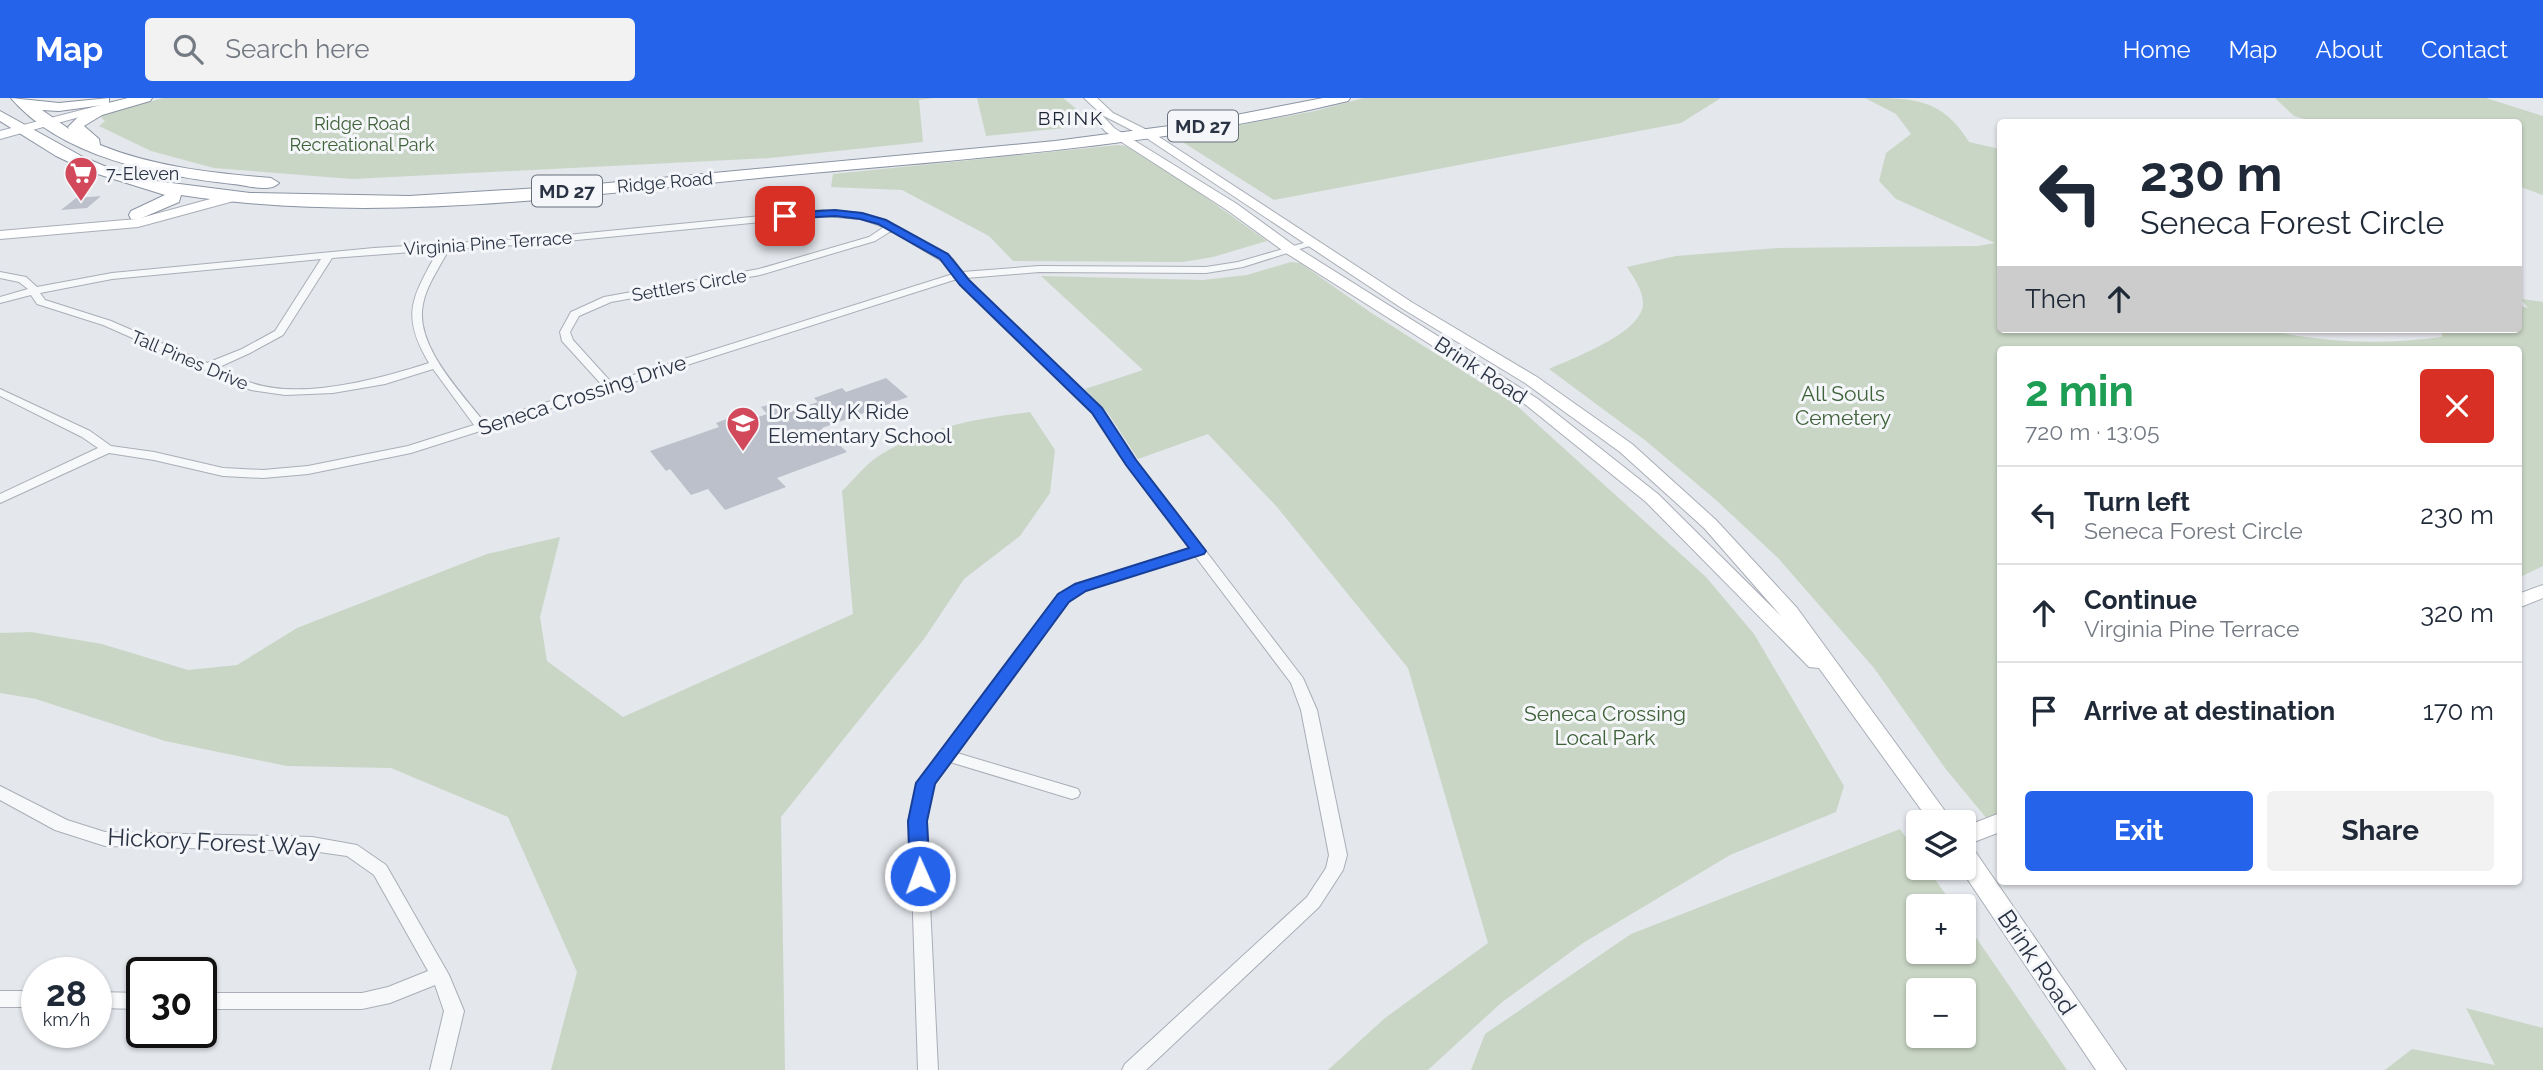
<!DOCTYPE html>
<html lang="en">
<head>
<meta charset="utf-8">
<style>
	:root { --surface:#fff; --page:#f2f2f3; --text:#1f2937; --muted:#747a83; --line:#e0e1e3; --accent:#2563eb }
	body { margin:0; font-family:Raleway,sans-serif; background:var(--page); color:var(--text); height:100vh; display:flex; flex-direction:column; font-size:26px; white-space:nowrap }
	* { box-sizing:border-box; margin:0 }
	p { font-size:23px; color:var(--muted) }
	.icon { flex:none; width:38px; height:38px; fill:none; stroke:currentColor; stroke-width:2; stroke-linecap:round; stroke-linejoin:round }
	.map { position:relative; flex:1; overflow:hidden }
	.panel { position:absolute; left:1997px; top:248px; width:525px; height:539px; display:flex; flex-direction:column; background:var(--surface); border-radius:7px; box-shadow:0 2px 5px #0004 }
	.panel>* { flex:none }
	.top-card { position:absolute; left:1997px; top:21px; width:525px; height:214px; border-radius:7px; box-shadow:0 2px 5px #0004; background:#fff; color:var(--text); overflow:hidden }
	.buttons { position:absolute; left:1906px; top:712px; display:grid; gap:14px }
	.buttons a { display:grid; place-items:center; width:70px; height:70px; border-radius:7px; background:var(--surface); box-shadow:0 2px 5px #0004; font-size:35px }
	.speed { position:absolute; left:21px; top:859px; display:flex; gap:14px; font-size:35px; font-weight:700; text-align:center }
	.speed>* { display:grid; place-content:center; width:91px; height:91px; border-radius:50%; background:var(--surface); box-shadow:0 2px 5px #0004; line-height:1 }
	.speed small { font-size:18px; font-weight:400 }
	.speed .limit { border:4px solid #111; border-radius:10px; background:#fff; color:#111 }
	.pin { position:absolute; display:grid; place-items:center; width:60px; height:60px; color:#fff; margin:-30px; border-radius:14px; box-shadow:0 4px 10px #0006 }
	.me { position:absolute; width:77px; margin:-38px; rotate:358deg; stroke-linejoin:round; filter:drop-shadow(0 0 5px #0008) }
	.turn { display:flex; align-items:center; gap:24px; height:147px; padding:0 28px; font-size:32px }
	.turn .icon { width:91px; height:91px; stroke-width:2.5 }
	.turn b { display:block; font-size:49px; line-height:60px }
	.then { display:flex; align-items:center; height:66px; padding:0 28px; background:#0003; gap:14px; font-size:26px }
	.round { display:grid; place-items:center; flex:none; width:74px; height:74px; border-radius:7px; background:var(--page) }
	.head { display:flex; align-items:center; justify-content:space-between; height:119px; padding:0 28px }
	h1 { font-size:42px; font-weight:700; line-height:52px; color:#1e9e55 }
	.cta { display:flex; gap:14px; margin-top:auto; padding:14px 28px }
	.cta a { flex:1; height:80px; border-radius:7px; background:var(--accent); color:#fff; font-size:28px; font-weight:700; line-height:80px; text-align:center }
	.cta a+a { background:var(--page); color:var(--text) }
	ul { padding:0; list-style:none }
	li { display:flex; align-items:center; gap:21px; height:98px; padding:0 28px; border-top:2px solid var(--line) }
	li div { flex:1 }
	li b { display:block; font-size:26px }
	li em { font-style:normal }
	header { display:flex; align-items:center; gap:42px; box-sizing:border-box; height:98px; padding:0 35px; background:var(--accent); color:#fff }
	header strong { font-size:33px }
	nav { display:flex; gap:38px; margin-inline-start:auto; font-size:24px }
	.search { width:490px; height:63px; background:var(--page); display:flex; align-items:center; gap:18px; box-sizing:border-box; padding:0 24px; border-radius:7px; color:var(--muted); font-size:26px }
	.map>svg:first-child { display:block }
	.green { fill:#c9d6c5; fill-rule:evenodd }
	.building { fill:#bbc0ca }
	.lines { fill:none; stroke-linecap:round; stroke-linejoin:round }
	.street-casing { stroke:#a9aeb7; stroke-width:2 }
	.secondary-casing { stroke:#a9aeb7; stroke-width:2 }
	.primary-casing { stroke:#a3abb8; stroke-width:2 }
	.highway-casing { stroke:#8b94a3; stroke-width:2 }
	.street { fill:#f7f8fa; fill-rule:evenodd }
	.secondary { fill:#fff; fill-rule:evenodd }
	.primary { fill:#fff; fill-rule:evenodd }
	.highway { fill:#fff; fill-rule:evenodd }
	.route { fill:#2563eb; stroke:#184099; stroke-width:2 }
	.labels { text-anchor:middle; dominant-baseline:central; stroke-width:6; stroke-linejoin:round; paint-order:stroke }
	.far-park-label { font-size:18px; fill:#3f6138; stroke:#f4f6f9 }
	.far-poi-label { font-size:18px; fill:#2b3445; stroke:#f4f6f9; text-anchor:start }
	.far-street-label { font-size:18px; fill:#2b3445; stroke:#f4f6f9 }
	.far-neighbourhood-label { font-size:19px; letter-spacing:2px; fill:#1d2536; stroke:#f4f6f9 }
	.shield { fill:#f4f6f9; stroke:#676e7b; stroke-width:2 }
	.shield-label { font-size:19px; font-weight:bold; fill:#2b3445 }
	.street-label { font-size:21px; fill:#2b3445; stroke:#f4f6f9 }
	.park-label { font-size:21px; fill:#3f6138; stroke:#f4f6f9 }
	.poi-label { font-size:21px; fill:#2b3445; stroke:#f4f6f9; text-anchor:start }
	.near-street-label { font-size:24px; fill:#2b3445; stroke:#f4f6f9 }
</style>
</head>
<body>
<header>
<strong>Map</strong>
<div class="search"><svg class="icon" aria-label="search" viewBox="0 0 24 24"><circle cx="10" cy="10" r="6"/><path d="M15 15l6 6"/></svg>Search here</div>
<nav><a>Home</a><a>Map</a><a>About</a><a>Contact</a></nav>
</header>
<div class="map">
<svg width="2543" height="972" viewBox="0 0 2543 972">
	<rect width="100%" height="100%" fill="#e4e7ec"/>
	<path class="green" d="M 163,0 L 934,0 L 919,2 L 923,44 L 770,60 L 352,81 L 214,70 L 151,53 L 99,28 L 105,23 L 99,18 Z
		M 977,0 L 1063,0 L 1085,18 L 1065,30 L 986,38 Z
		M 1364,0 L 1721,0 L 1681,25 L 1274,102 L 1181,43 L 1186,37 L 1315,13 Z
		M 1865,0 C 1913,0 1942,0 1969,44 L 2000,51 L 2000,231 L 2264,231 C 2321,245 2383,247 2442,239 L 2442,231 L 2518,231 L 2518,207 L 2528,210 L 2521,201 L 2543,204 L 2543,468 L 2518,480 L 2518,252 L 2000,252 L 2000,724 L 1992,727 L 1945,670 L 1874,570 L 1778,460 L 1716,402 L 1646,343 L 1549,271 C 1573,260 1645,234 1643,204 C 1642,191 1634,180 1627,169 L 1676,158 L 1778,150 L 1978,148 L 1995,145 L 1896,101 L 1879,83 L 1886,55 L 1911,36 L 1896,16 Z
		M 2275,0 L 2486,0 L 2543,18 L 2543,97 L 2518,88 L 2518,24 L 2315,24 L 2294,18 Z
		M 1118,47 L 1126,48 L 1194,91 L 1267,143 L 1213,159 L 1183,164 L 1013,163 L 989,138 L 902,92 L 831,89 L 833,76 Z
		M 1291,164 L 1300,165 L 1370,214 L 1515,306 L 1706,479 L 1754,536 L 1844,688 L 1836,714 L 1730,757 L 1583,845 L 1501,905 L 1428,972 L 1328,972 L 1385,920 L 1488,845 L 1408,570 L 1277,409 L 1208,336 L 1138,361 L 1108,315 L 1085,291 L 1143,272 L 1041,178 L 1203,182 L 1247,177 Z
		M 1030,314 L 1055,352 L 1050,395 L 1020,438 L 964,481 L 924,541 L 781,719 L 785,972 L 551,972 L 577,874 L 508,719 L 391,670 L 287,668 L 165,643 L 36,601 L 0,595 L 0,535 L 31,534 L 102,546 L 188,572 L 237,567 L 297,530 L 487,456 L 560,439 L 540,519 L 547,563 L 623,619 L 853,516 L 842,393 C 852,383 862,371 873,362 C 918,330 976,321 1030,314 Z
		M 1900,731 L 1918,756 L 1918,770 L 1927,770 L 1954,808 L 1918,808 L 1918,854 L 1964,854 L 1964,822 L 2067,972 L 1471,972 L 1485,936 L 1631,836 ZM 1918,892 L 1964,892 L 1964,938 L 1918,938 Z
		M 2466,910 L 2543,930 L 2543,972 L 2385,972 L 2412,951 L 2495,967 Z"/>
	<path class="building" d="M 101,98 L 87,110 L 61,112 L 76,100 Z
		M 886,280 L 908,299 L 822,330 L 847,354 L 777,380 L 786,389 L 725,412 L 708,391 L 691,397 L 670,371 L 666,373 L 650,353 L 719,329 L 716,325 L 732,319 L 739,326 L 767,316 L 761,309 L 778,304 L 788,314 L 818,304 L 814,300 L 842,290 L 846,294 Z"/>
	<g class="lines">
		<defs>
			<path id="street" d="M 823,112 L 862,115 L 885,122 L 953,161 L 962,174 L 1039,168 L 1206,169 L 1238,164 L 1314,142 L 1319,145 L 1243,169 L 1206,175 L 1039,174 L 966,180 L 1101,310 L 1136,362 L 1303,580 L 1317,612 L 1347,757 L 1343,772 L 1319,809 L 1146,972 L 1122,972 L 1125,966 L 1307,799 L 1326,770 L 1329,757 L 1301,612 L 1291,585 L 1195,458 L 1085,492 L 1069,503 L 957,655 L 1078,691 L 1080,695 L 1078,699 L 1072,701 L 950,664 L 934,686 L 926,723 L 938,972 L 918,972 L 910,723 L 918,685 L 1059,497 L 1075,486 L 1190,450 L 1127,367 L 1093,315 L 957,181 L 411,355 L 308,376 L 263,380 L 223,378 L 154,362 L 109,355 L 0,405 L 0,396 L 98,350 L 82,339 L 0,298 L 0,291 L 90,333 L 111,348 L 154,354 L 223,370 L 263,372 L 308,368 L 408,348 L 474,327 L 433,271 L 385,286 L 333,295 L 285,297 L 251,292 L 103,227 L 37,206 L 31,197 L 0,205 L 0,199 L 28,191 L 19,184 L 0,180 L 0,174 L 26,179 L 37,189 L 112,175 L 374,150 L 536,140 ZM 823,118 L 861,121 L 884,129 L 869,139 L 759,171 L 604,199 L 571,214 L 560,234 L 562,243 L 602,287 L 484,324 C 461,294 414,247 423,206 C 427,186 440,169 449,151 L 536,146 ZM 891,133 L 945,165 L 953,176 L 611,284 L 573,242 L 570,234 L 579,218 L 611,204 L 760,177 L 875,143 ZM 438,152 C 414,198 399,215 429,265 C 380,281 302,302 252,285 C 240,281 228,275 217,270 L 250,255 L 283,237 L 332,160 ZM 321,161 L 275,233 L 242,251 L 207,265 L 111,223 L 45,202 L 40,195 L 112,181 Z
				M 0,688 L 67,722 L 105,734 L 312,739 L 357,747 L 386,767 L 449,877 L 464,913 L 450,972 L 430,972 L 444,913 L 435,887 L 390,905 L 362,911 L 201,911 L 201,895 L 362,895 L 388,889 L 428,873 L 374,777 L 347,758 L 312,753 L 105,748 L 55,732 L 0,702 Z
				M 0,893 L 37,893 L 37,909 L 0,909 Z
				M 96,894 L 142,895 L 142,911 L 96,910 Z"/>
			<path id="secondary" d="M 1084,0 L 1097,0 L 1113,15 L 1153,35 L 1413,205 L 1537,279 L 1632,346 L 1716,422 L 1797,510 L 1953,724 L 1930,724 L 1819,570 L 1809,569 L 1646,404 L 1526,307 L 1286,155 L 1227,112 L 1106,34 L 1088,15 L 1097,12 ZM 1102,17 L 1145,39 L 1403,211 L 1525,285 L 1620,354 L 1704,430 L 1782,519 L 1658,396 L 1538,301 L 1296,149 L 1237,106 L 1114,30 Z
				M 236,94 L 241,95 L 241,101 L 138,129 L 0,141 L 0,133 L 137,121 Z
				M 2543,487 L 2543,500 L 2518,510 L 2518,496 Z
				M 2000,715 L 2000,734 L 1966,747 L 1972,749 L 2126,972 L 2096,972 L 1960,770 L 1964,770 L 1964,729 Z"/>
			<path id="primary" d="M 128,0 L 148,0 L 0,41 L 0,33 Z"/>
			<path id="highway" d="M 11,0 L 59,5 L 109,0 L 109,5 L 130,0 L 152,0 L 150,3 L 102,17 L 84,28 L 99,41 L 100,47 C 154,69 213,75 271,80 L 279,85 C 270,95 245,87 233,86 C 159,78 61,59 11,0 ZM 103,7 L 82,15 L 68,29 L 69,31 L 42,12 L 59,13 Z
				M 1323,0 L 1350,0 L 1348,3 C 1159,49 963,61 769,79 C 575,98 376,127 181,97 L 179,104 L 137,122 L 131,121 L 129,117 L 131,113 L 165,97 L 88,73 L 56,58 L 0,23 L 0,13 L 83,59 L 116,73 L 148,82 L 250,95 L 409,98 L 587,87 L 1055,43 L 1200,24 Z"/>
		</defs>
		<use href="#street" class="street-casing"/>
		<use href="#secondary" class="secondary-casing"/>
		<use href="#primary" class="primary-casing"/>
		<use href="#highway" class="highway-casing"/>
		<use href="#street" class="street"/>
		<use href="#secondary" class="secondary"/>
		<use href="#primary" class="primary"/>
		<use href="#highway" class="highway"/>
	</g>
	<path class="route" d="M 835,112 L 862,115 L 886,122 L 948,156 L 969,182 L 1102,310 L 1136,362 L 1206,453 L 1204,456 L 1086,493 L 1069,504 L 935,686 L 927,723 L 930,778 L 927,784 L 920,786 L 913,784 L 910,778 L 908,723 L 916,685 L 1058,496 L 1075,486 L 1189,450 L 1126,367 L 1092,315 L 960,187 L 940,161 L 878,126 L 860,121 L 835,118 L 785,121 L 780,118 L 785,115 Z"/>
	<defs>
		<symbol id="supermarket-pin" viewBox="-11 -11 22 30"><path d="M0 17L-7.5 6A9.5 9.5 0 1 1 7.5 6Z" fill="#d1495b" stroke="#f4f6f9"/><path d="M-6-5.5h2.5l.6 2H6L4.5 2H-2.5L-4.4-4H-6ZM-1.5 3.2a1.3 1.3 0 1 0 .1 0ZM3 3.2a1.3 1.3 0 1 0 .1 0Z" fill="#fff"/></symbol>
		<symbol id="school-pin" viewBox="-11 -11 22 30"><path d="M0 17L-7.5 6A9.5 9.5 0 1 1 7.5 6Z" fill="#d1495b" stroke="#f4f6f9"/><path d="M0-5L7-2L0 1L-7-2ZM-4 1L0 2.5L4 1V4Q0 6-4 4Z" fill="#fff"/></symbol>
	</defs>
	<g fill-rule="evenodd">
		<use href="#supermarket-pin" x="62" y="56" width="38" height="52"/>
		<use href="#school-pin" x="724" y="306" width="38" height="52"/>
	</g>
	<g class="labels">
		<g class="far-park-label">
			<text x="362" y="25">Ridge Road<tspan x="362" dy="21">Recreational Park</tspan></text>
		</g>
		<g class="far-poi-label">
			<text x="106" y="75">7-Eleven</text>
		</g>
		<g class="far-street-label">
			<text transform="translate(665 84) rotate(-5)">Ridge Road</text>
			<text transform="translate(488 145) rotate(-4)">Virginia Pine Terrace</text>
			<text transform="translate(689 187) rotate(-10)">Settlers Circle</text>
			<text transform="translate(190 262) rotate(23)">Tall Pines Drive</text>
		</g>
		<g class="far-neighbourhood-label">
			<text x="1071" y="20">BRINK</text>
		</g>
		<g class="shield">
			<rect x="1168" y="12.5" width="70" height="31" rx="5"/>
			<rect x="532" y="77.5" width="70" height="31" rx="5"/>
		</g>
		<g class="shield-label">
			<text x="1203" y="28">MD 27</text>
			<text x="567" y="93">MD 27</text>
		</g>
		<g class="street-label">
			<text transform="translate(1481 272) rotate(33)">Brink Road</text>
			<text transform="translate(582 297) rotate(-18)">Seneca Crossing Drive</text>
		</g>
		<g class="park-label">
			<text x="1843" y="295">All Souls<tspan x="1843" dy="24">Cemetery</tspan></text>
			<text x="1605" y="615">Seneca Crossing<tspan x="1605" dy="24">Local Park</tspan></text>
		</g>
		<g class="poi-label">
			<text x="768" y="313">Dr Sally K Ride<tspan x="768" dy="24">Elementary School</tspan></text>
		</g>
		<g class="near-street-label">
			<text transform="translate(214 744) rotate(3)">Hickory Forest Way</text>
			<text transform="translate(2037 864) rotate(56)">Brink Road</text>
		</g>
	</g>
</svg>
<div class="buttons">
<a><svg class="icon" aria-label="layers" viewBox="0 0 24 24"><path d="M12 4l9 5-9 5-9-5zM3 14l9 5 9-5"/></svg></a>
<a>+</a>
<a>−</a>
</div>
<div class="speed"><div>28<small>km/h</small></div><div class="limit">30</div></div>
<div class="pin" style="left:785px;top:118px;background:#d93025"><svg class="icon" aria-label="arrive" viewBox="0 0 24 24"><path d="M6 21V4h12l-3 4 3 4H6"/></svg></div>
<svg class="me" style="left:920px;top:778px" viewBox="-20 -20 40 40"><circle r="17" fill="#2563eb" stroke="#fff" stroke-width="3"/><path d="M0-11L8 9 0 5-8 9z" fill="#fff"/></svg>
<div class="top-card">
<div class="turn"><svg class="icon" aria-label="left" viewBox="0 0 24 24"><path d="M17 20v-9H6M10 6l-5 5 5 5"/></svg><div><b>230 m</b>Seneca Forest Circle</div></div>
<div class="then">Then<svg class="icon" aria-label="ahead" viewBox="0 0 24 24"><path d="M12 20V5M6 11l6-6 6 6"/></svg></div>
</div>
<section class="panel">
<div class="head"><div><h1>2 min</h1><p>720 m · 13:05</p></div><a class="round" style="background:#d93025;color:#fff"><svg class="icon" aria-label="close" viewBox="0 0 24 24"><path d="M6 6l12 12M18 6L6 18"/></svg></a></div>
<ul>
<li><svg class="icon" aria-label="left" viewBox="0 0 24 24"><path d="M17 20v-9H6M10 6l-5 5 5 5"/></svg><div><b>Turn left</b><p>Seneca Forest Circle</p></div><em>230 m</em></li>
<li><svg class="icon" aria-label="ahead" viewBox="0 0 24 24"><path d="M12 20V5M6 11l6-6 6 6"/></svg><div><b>Continue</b><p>Virginia Pine Terrace</p></div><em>320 m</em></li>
<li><svg class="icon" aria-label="arrive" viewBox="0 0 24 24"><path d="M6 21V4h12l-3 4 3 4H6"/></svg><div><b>Arrive at destination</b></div><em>170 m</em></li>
</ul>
<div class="cta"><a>Exit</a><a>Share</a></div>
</section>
</div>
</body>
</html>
